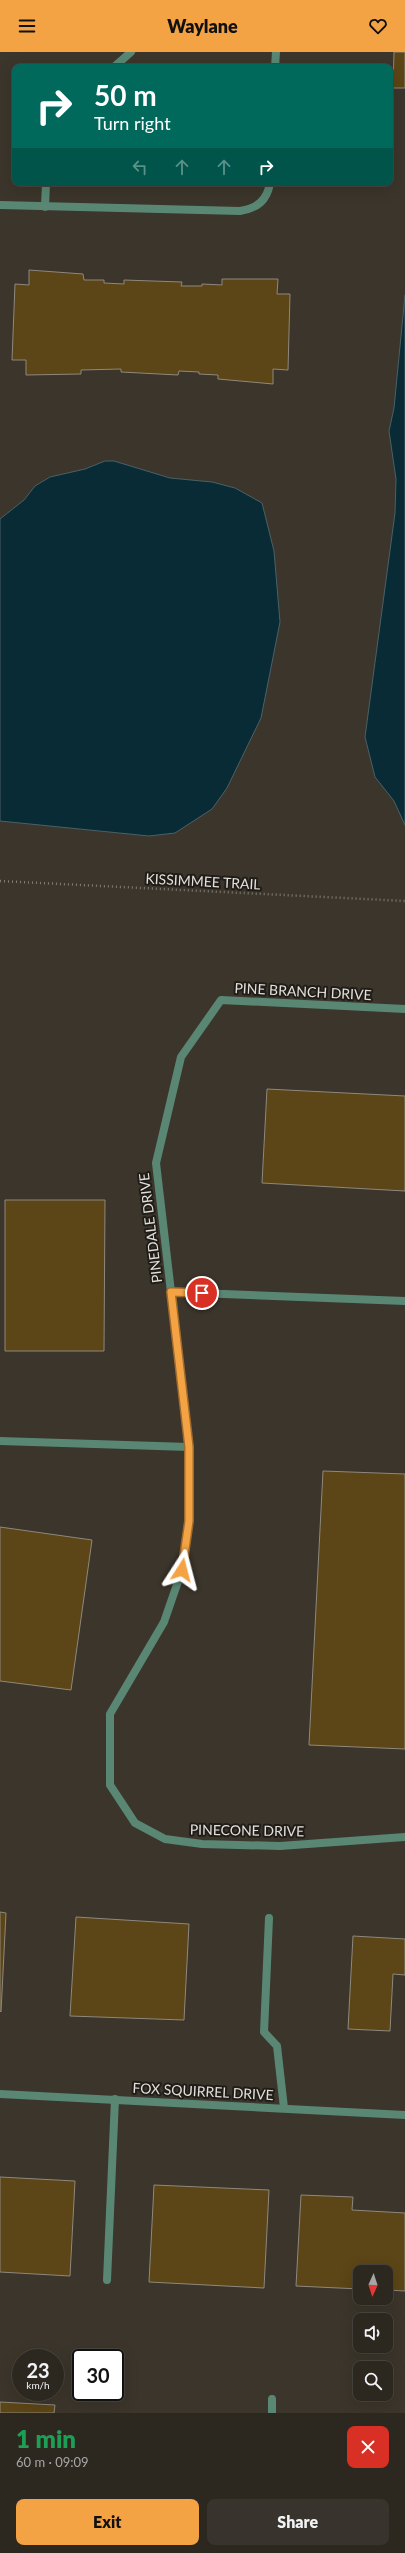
<!DOCTYPE html>
<html lang="en">
<head>
<meta charset="utf-8">
<style>
	:root { --surface:#2c2820; --page:#38342d; --text:#f1f3f6; --muted:#a6a6a5; --line:#48443e; --accent:#f4a344 }
	body { margin:0; font-family:Lato,sans-serif; background:var(--page); color:var(--text); height:100vh; display:flex; flex-direction:column; font-size:15px; white-space:nowrap }
	* { box-sizing:border-box; margin:0 }
	p { font-size:13px; color:var(--muted) }
	.icon { flex:none; width:22px; height:22px; fill:none; stroke:currentColor; stroke-width:2; stroke-linecap:round; stroke-linejoin:round }
	.map { position:relative; height:2361px; overflow:hidden }
	.details { display:flex; flex-direction:column; background:var(--surface); flex:1 }
	.details>* { flex:none }
	.top-card { position:absolute; left:12px; top:12px; width:381px; height:122px; border-radius:8px; box-shadow:0 4px 16px #0002,0 0 0 1px var(--line); background:#00695c; color:#fff; overflow:hidden }
	.needle { width:26px; rotate:183deg }
	.buttons { position:absolute; left:353px; top:2213px; display:grid; gap:8px }
	.buttons a { display:grid; place-items:center; width:40px; height:40px; border-radius:8px; background:var(--surface); box-shadow:0 4px 16px #0002,0 0 0 1px var(--line); font-size:20px }
	.speed { position:absolute; left:12px; top:2297px; display:flex; gap:8px; font-size:20px; font-weight:700; text-align:center }
	.speed>* { display:grid; place-content:center; width:52px; height:52px; border-radius:50%; background:var(--surface); box-shadow:0 4px 16px #0002,0 0 0 1px var(--line); line-height:1 }
	.speed small { font-size:10px; font-weight:400 }
	.speed .limit { border:2px solid #111; border-radius:6px; background:#fff; color:#111 }
	.pin { position:absolute; display:grid; place-items:center; width:34px; height:34px; color:#fff; margin:-17px; border:2px solid #fff; border-radius:50%; box-shadow:0 1px 4px #0007 }
	.me { position:absolute; width:44px; margin:-22px; rotate:9deg; stroke-linejoin:round; filter:drop-shadow(0 0 3px #0008) }
	.turn { display:flex; align-items:center; gap:14px; height:84px; padding:0 16px; font-size:18px }
	.turn .icon { width:52px; height:52px; stroke-width:2.5 }
	.turn b { display:block; font-size:28px; line-height:34px }
	.lanes { display:flex; align-items:center; height:38px; padding:0 16px; background:#0003; justify-content:center; gap:20px; direction:ltr }
	.lanes .off { opacity:.35 }
	.round { display:grid; place-items:center; flex:none; width:42px; height:42px; border-radius:8px; background:var(--page) }
	.headline { display:flex; align-items:center; justify-content:space-between; height:68px; padding:0 16px }
	h1 { font-size:24px; font-weight:800; line-height:30px; color:#1e9e55 }
	.button { display:flex; gap:8px; margin-top:auto; padding:8px 16px }
	.button a { flex:1; height:46px; border-radius:8px; background:var(--accent); color:#111; font-size:16px; font-weight:800; line-height:46px; text-align:center }
	.button a+a { background:var(--page); color:var(--text) }
	header { display:flex; justify-content:space-between; align-items:center; height:52px; padding:0 16px; background:var(--accent); color:#111; font-size:18px; font-weight:800 }
	.map>svg:first-child { display:block }
	.water { fill:#092b35; stroke:#4a6166 }
	.building { fill:#5c4516; stroke:#8f887d }
	.lines { fill:none; stroke-linecap:round; stroke-linejoin:round }
	.path { stroke:#837e75; stroke-width:2.5; stroke-dasharray:1 3; stroke-linecap:butt }
	.service { stroke:#598774; stroke-width:8 }
	.minor { stroke:#598774; stroke-width:8 }
	.route-casing { stroke:#9f6a2c; stroke-width:10 }
	.route { stroke:#f4a344; stroke-width:7 }
	.labels { text-anchor:middle; dominant-baseline:central; stroke-width:4; stroke-linejoin:round; paint-order:stroke }
	.street-label { font-size:14px; fill:#e3dfd9; stroke:#201d19 }
</style>
</head>
<body>
<header><svg class="icon" aria-label="menu" viewBox="0 0 24 24"><path d="M4 6h16M4 12h16M4 18h16"/></svg>Waylane<svg class="icon" aria-label="heart" viewBox="0 0 24 24"><path d="M12 20l-8-8c-3-5 5-10 8-4 3-6 11-1 8 4z"/></svg></header>
<div class="map">
<svg width="405" height="2361" viewBox="0 0 405 2361">
	<rect width="100%" height="100%" fill="#3b352b"/>
	<path class="water" d="M 405,243 L 405,773 L 394,749 L 375,725 L 365,685 L 395,461 L 396,427 L 389,379 L 394,356 Z
		M 105,409 L 114,409 L 170,426 L 212,430 L 235,436 L 262,451 L 274,499 L 280,570 L 261,666 L 227,736 L 212,757 L 175,781 L 149,784 L 0,769 L 0,467 L 24,448 L 35,434 L 50,425 L 85,417 Z"/>
	<path class="building" d="M 394,0 L 405,0 L 405,36 L 393,36 Z
		M 29,218 L 83,222 L 84,228 L 104,228 L 104,231 L 124,232 L 124,228 L 182,230 L 181,234 L 202,234 L 202,232 L 222,233 L 222,227 L 278,227 L 277,242 L 290,242 L 288,318 L 273,317 L 273,332 L 218,327 L 218,323 L 199,322 L 199,320 L 179,319 L 178,323 L 121,320 L 121,317 L 81,318 L 81,322 L 26,323 L 26,308 L 12,308 L 15,232 L 29,233 Z
		M 267,1037 L 405,1044 L 405,1139 L 262,1131 Z
		M 5,1148 L 105,1148 L 104,1299 L 5,1299 Z
		M 323,1419 L 405,1422 L 405,1697 L 309,1693 Z
		M 0,1475 L 92,1488 L 71,1638 L 0,1629 Z
		M 0,1860 L 6,1861 L 1,1960 L 0,1959 Z
		M 76,1865 L 189,1872 L 184,1968 L 70,1964 Z
		M 353,1884 L 405,1887 L 405,1923 L 393,1922 L 390,1979 L 348,1977 Z
		M 0,2125 L 75,2129 L 70,2224 L 0,2220 Z
		M 154,2133 L 269,2138 L 264,2236 L 149,2230 Z
		M 301,2143 L 353,2145 L 352,2158 L 405,2161 L 405,2239 L 386,2238 L 386,2220 L 360,2220 L 360,2237 L 296,2234 Z
		M 0,2350 L 55,2353 L 54,2361 L 0,2361 Z"/>
	<g class="lines">
		<path class="path" d="M 0,829 L 405,849"/>
		<path class="service" d="M 114,15 L 131,0
			M 275,15 L 276,0
			M 0,153 L 240,159 C 257,156 267,149 270,131
			M 45,155 L 46,131
			M 171,1240 L 405,1249
			M 0,1389 L 189,1395
			M 269,1866 L 264,1980 L 277,1994 L 284,2056
			M 107,2228 L 115,2047
			M 272,2347 L 272,2361"/>
		<path class="minor" d="M 405,957 L 221,948 L 181,1005 L 156,1111 L 189,1395 L 189,1469 L 182,1518 L 164,1570 L 110,1662 L 110,1733 L 135,1771 L 165,1787 L 202,1792 L 280,1794 L 405,1785
			M 0,2042 L 405,2063"/>
	</g>
	<g class="lines">
		<defs>
			<path id="route" d="M 182,1518 L 189,1469 L 189,1395 L 171,1240 L 202,1241"/>
		</defs>
		<use href="#route" class="route-casing"/>
		<use href="#route" class="route"/>
	</g>
	<g class="labels">
		<g class="street-label">
			<text transform="translate(203 829) rotate(3)">KISSIMMEE TRAIL</text>
			<text transform="translate(303 939) rotate(3)">PINE BRANCH DRIVE</text>
			<text transform="translate(150 1176) rotate(-97)">PINEDALE DRIVE</text>
			<text transform="translate(247 1778) rotate(1)">PINECONE DRIVE</text>
			<text transform="translate(203 2039) rotate(3)">FOX SQUIRREL DRIVE</text>
		</g>
	</g>
</svg>
<div class="buttons">
<a><svg class="needle" viewBox="-14 -14 28 28"><path d="M0-13l5 13h-10z" fill="#e53935"/><path d="M0 13l5-13h-10z" fill="#a6a6a5"/></svg></a>
<a><svg class="icon" aria-label="sound" viewBox="0 0 24 24"><path d="M4 9h4l5-4v14l-5-4H4zM17 9q2 3 0 6"/></svg></a>
<a><svg class="icon" aria-label="search" viewBox="0 0 24 24"><circle cx="10" cy="10" r="6"/><path d="M15 15l6 6"/></svg></a>
</div>
<div class="speed"><div>23<small>km/h</small></div><div class="limit">30</div></div>
<div class="pin" style="left:202px;top:1241px;background:#d93025"><svg class="icon" aria-label="arrive" viewBox="0 0 24 24"><path d="M6 21V4h12l-3 4 3 4H6"/></svg></div>
<svg class="me" style="left:182px;top:1518px" viewBox="-20 -20 40 40"><path d="M0-17L14 15 0 8-14 15z" fill="#f4a344" stroke="#fff" stroke-width="4"/></svg>
<div class="top-card">
<div class="turn"><svg class="icon" aria-label="right" viewBox="0 0 24 24"><path d="M7 20v-9h11M14 6l5 5-5 5"/></svg><div><b>50 m</b>Turn right</div></div>
<div class="lanes"><svg class="icon off" aria-label="left" viewBox="0 0 24 24"><path d="M17 20v-9H6M10 6l-5 5 5 5"/></svg><svg class="icon off" aria-label="ahead" viewBox="0 0 24 24"><path d="M12 20V5M6 11l6-6 6 6"/></svg><svg class="icon off" aria-label="ahead" viewBox="0 0 24 24"><path d="M12 20V5M6 11l6-6 6 6"/></svg><svg class="icon" aria-label="right" viewBox="0 0 24 24"><path d="M7 20v-9h11M14 6l5 5-5 5"/></svg></div>
</div>
</div>
<section class="details">
<div class="headline"><div><h1>1 min</h1><p>60 m · 09:09</p></div><a class="round" style="background:#d93025;color:#fff"><svg class="icon" aria-label="close" viewBox="0 0 24 24"><path d="M6 6l12 12M18 6L6 18"/></svg></a></div>
<div class="button"><a>Exit</a><a>Share</a></div>
</section>
</body>
</html>
